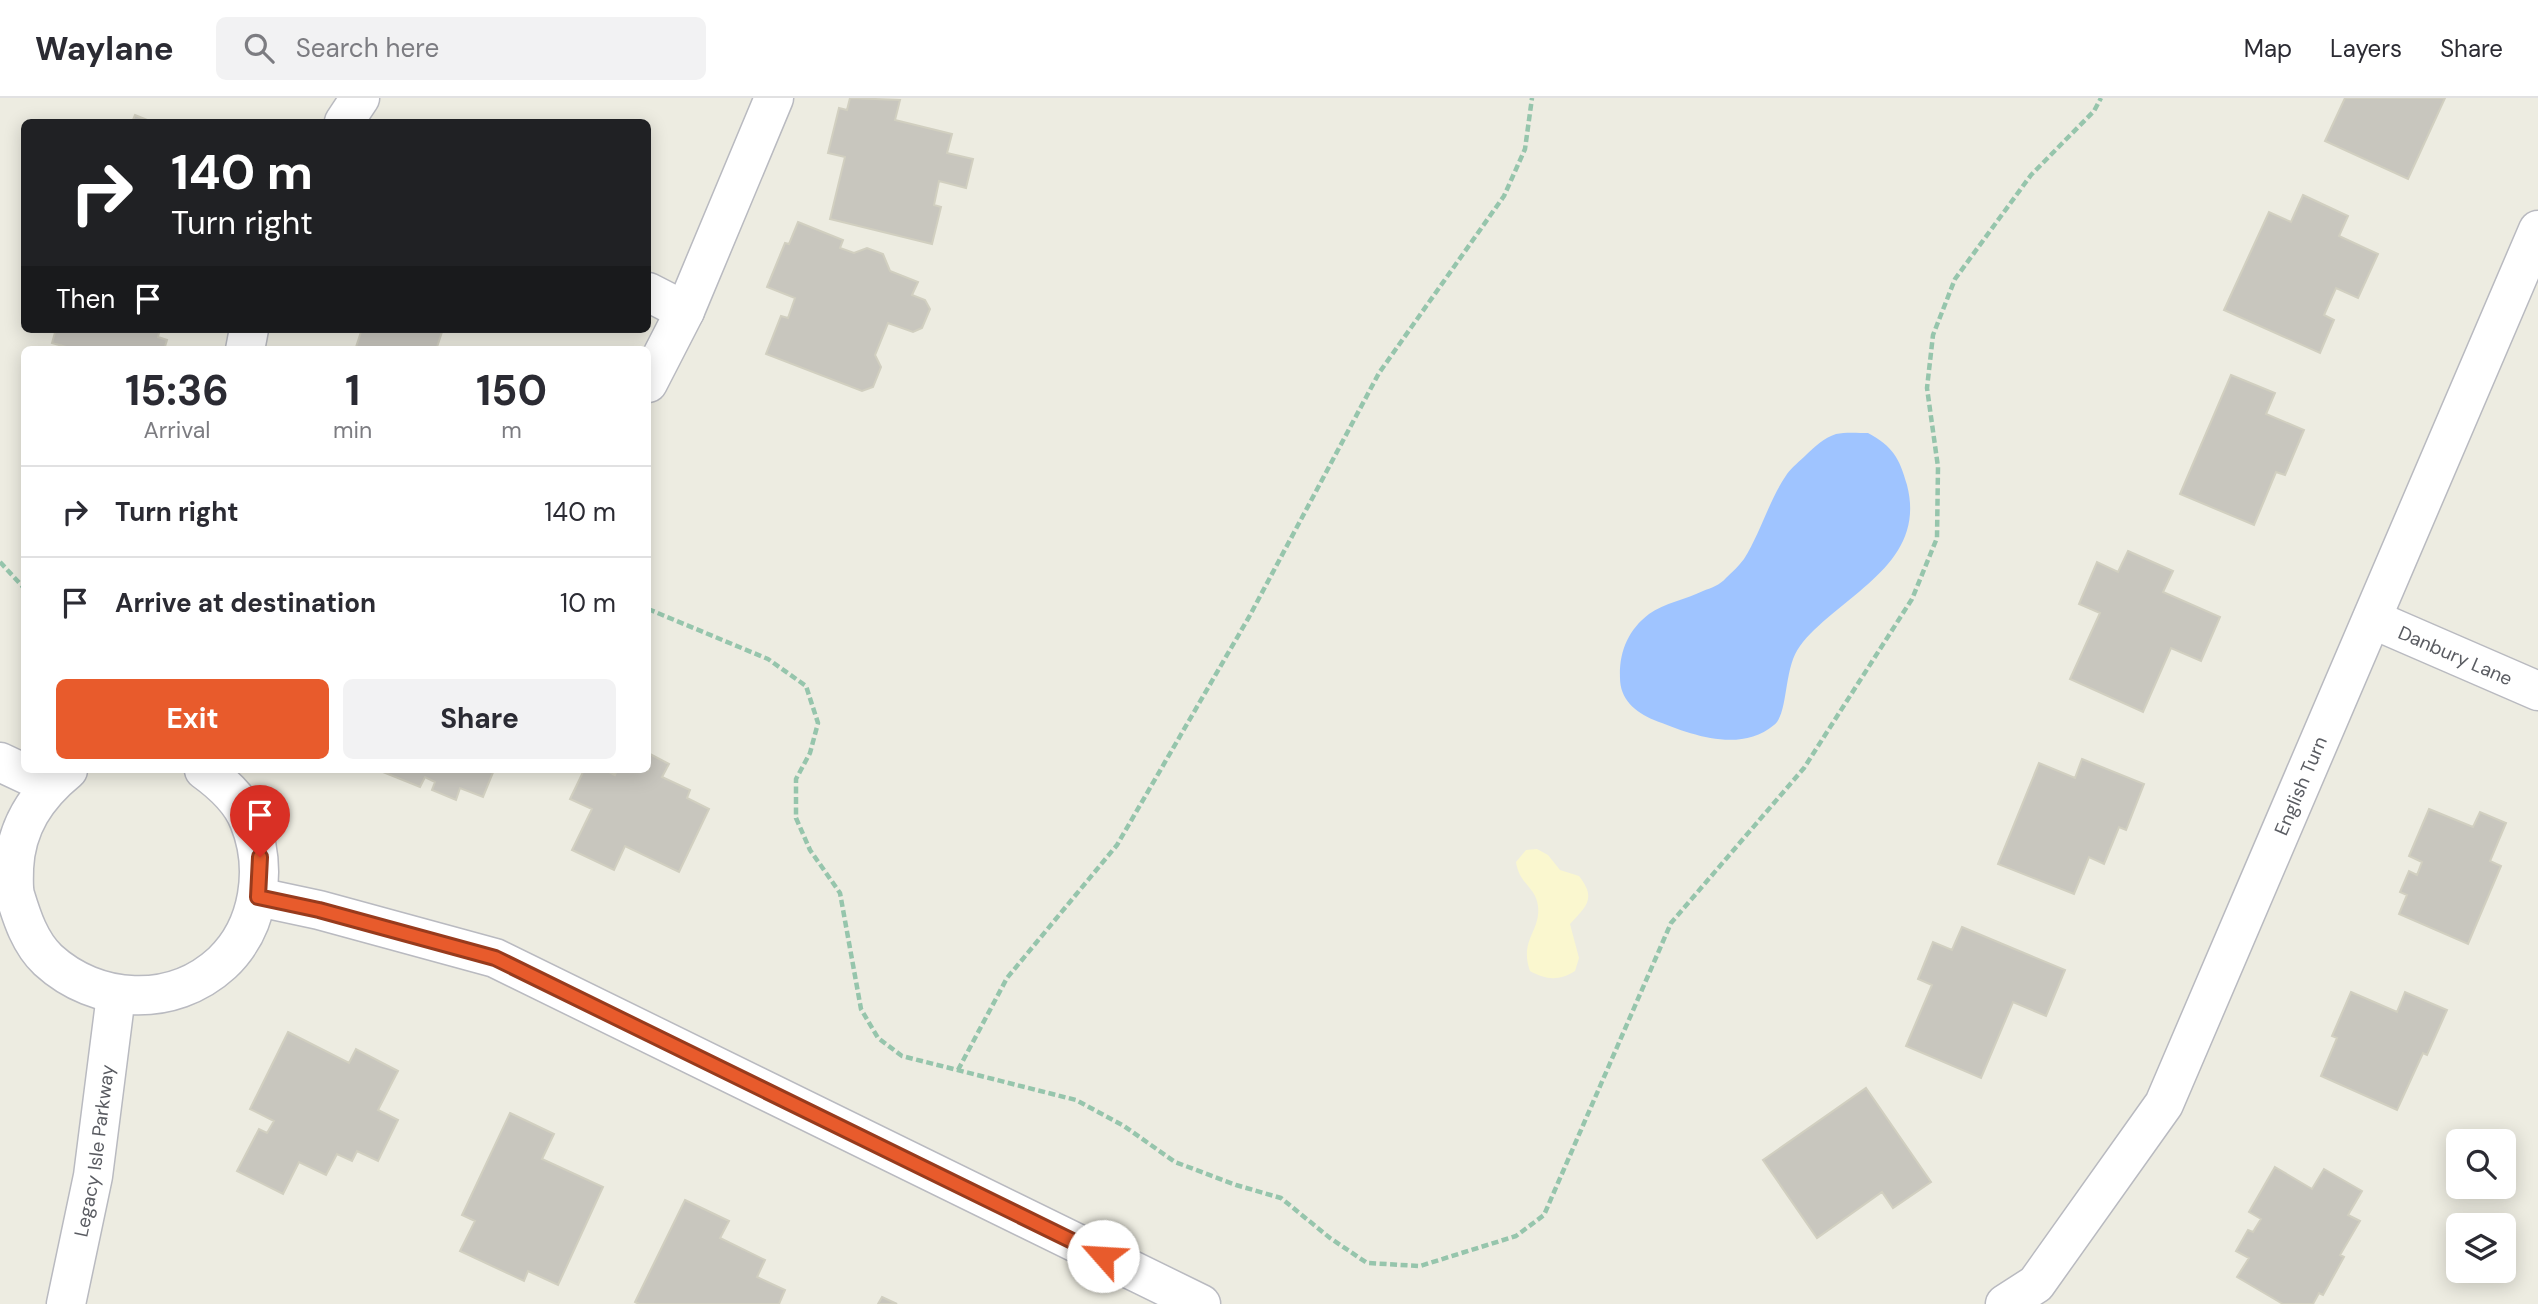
<!DOCTYPE html>
<html lang="en">
<head>
<meta charset="utf-8">
<style>
	:root { --surface:#fff; --page:#f2f2f3; --text:#2b2b33; --muted:#7c7c81; --line:#e1e1e2; --accent:#e85b2c }
	body { margin:0; font-family:"DM Sans",sans-serif; background:var(--page); color:var(--text); height:100vh; display:flex; flex-direction:column; font-size:26px; white-space:nowrap }
	* { box-sizing:border-box; margin:0 }
	p { font-size:23px; color:var(--muted) }
	.icon { flex:none; width:38px; height:38px; fill:none; stroke:currentColor; stroke-width:2; stroke-linecap:round; stroke-linejoin:round }
	.map { position:relative; flex:1; overflow:hidden }
	.panel { position:absolute; left:21px; top:248px; width:630px; height:427px; display:flex; flex-direction:column; background:var(--surface); border-radius:10px; box-shadow:0 4px 18px #0003 }
	.panel>* { flex:none }
	.guide { position:absolute; left:21px; top:21px; width:630px; height:214px; border-radius:10px; box-shadow:0 4px 18px #0003; background:#202124; color:#fff; overflow:hidden }
	.buttons { position:absolute; left:2446px; top:1031px; display:grid; gap:14px }
	.buttons a { display:grid; place-items:center; width:70px; height:70px; border-radius:10px; background:var(--surface); box-shadow:0 4px 18px #0003; font-size:35px }
	.pin { position:absolute; display:grid; place-items:center; width:60px; height:60px; color:#fff; margin:-72px -30px; border-radius:50% 50% 50% 0; rotate:-45deg; box-shadow:0 0 7px #0007 }
	.pin .icon { rotate:45deg }
	.me { position:absolute; width:77px; margin:-38px; rotate:296deg; stroke-linejoin:round; filter:drop-shadow(0 0 5px #0008) }
	.turn { display:flex; align-items:center; gap:24px; height:147px; padding:0 35px; font-size:32px }
	.turn .icon { width:91px; height:91px; stroke-width:2.5 }
	.turn b { display:block; font-size:49px; line-height:60px }
	.then { display:flex; align-items:center; height:66px; padding:0 35px; background:#0003; gap:14px; font-size:26px }
	.eta { display:flex; justify-content:space-evenly; align-items:center; height:119px; text-align:center }
	.eta b { font-size:42px; font-weight:700; line-height:49px }
	.primary-button { display:flex; gap:14px; margin-top:auto; padding:14px 35px }
	.primary-button a { flex:1; height:80px; border-radius:10px; background:var(--accent); color:#fff; font-size:28px; font-weight:700; line-height:80px; text-align:center }
	.primary-button a+a { background:var(--page); color:var(--text) }
	ul { padding:0; list-style:none }
	li { display:flex; align-items:center; gap:21px; height:91px; padding:0 35px; border-top:2px solid var(--line) }
	li div { flex:1 }
	li b { display:block; font-size:26px }
	li em { font-style:normal }
	header { display:flex; align-items:center; gap:42px; box-sizing:border-box; height:98px; padding:0 35px; background:var(--surface); border-bottom:2px solid var(--line) }
	header strong { font-size:33px }
	nav { display:flex; gap:38px; margin-inline-start:auto; font-size:24px }
	.search { width:490px; height:63px; background:var(--page); display:flex; align-items:center; gap:18px; box-sizing:border-box; padding:0 24px; border-radius:10px; color:var(--muted); font-size:26px }
	.map>svg:first-child { display:block }
	.sand { fill:#faf7cf }
	.water { fill:#9fc4ff }
	.building { fill:#c8c6be; stroke:#d1cfc0; stroke-width:2 }
	.lines { fill:none; stroke-linecap:round; stroke-linejoin:round }
	.street-casing { stroke:#b9bac0; stroke-width:41 }
	.path { stroke:#96c5ac; stroke-width:4.5; stroke-dasharray:7 3.5; stroke-linecap:butt }
	.street { stroke:#fff; stroke-width:38 }
	.route-casing { stroke:#973b1d; stroke-width:18 }
	.route { stroke:#e85b2c; stroke-width:12 }
	.labels { text-anchor:middle; dominant-baseline:central; stroke-width:7; stroke-linejoin:round; paint-order:stroke }
	.street-label { font-size:19px; fill:#5a5c62; stroke:#fff }
</style>
</head>
<body>
<header>
<strong>Waylane</strong>
<div class="search"><svg class="icon" aria-label="search" viewBox="0 0 24 24"><circle cx="10" cy="10" r="6"/><path d="M15 15l6 6"/></svg>Search here</div>
<nav><a>Map</a><a>Layers</a><a>Share</a></nav>
</header>
<div class="map">
<svg width="2538" height="1206" viewBox="0 0 2538 1206">
	<rect width="100%" height="100%" fill="#edece1"/>
	<path class="sand" d="M 1537,751 L 1548,757 L 1560,772 L 1579,778 C 1597,801 1586,808 1570,826 L 1579,860 L 1575,873 C 1559,883 1546,882 1530,873 C 1519,842 1541,833 1538,808 C 1536,789 1519,786 1516,764 L 1526,752 Z"/>
	<path class="water" d="M 1868,335 C 1893,349 1899,359 1907,387 C 1928,468 1839,497 1800,548 C 1783,570 1789,615 1774,627 C 1739,656 1690,636 1654,622 C 1635,614 1620,601 1620,580 C 1619,554 1628,532 1649,516 C 1664,505 1687,501 1703,493 C 1711,490 1720,487 1726,480 C 1732,474 1739,468 1744,461 C 1761,434 1769,402 1787,376 C 1792,369 1800,363 1806,357 C 1814,349 1824,340 1836,336 C 1845,334 1858,335 1868,335 Z"/>
	<path class="building" d="M 850,0 L 900,2 L 895,22 L 952,36 L 947,55 L 973,61 L 966,90 L 939,83 L 934,107 L 941,109 L 932,146 L 830,121 L 845,59 L 828,55 L 839,10 L 847,12 Z
		M 2345,0 L 2445,0 L 2408,81 L 2325,43 Z
		M 135,17 L 152,24 L 132,24 Z
		M 2303,97 L 2348,118 L 2339,138 L 2378,156 L 2358,200 L 2336,190 L 2324,217 L 2334,222 L 2320,255 L 2224,212 L 2269,114 L 2291,124 Z
		M 798,124 L 843,142 L 840,150 L 854,155 L 867,150 L 883,156 L 890,173 L 918,184 L 912,197 L 925,202 L 930,211 L 922,230 L 913,234 L 888,225 L 875,257 L 881,269 L 873,289 L 862,293 L 766,256 L 781,218 L 788,220 L 795,200 L 767,189 L 785,145 L 789,146 Z
		M 56,231 L 160,231 L 158,239 L 167,242 L 164,252 L 77,252 L 52,245 Z
		M 362,231 L 443,231 L 436,252 L 355,252 Z
		M 2231,277 L 2275,295 L 2266,316 L 2304,332 L 2285,377 L 2276,374 L 2254,427 L 2180,396 Z
		M 2128,453 L 2173,473 L 2163,494 L 2220,519 L 2201,563 L 2171,550 L 2143,614 L 2070,581 L 2100,515 L 2079,506 L 2097,464 L 2118,474 Z
		M 648,655 L 669,666 L 662,679 L 690,692 L 687,700 L 709,711 L 679,774 L 625,748 L 614,772 L 572,752 L 592,711 L 570,701 L 584,672 L 605,672 L 615,677 L 617,672 L 648,672 Z
		M 2082,661 L 2144,686 L 2126,732 L 2119,729 L 2104,766 L 2089,759 L 2074,796 L 1998,766 L 2039,665 L 2075,680 Z
		M 378,672 L 494,672 L 483,699 L 460,690 L 456,702 L 432,692 L 435,684 L 425,679 L 420,689 Z
		M 2429,711 L 2473,729 L 2480,714 L 2506,725 L 2490,763 L 2501,768 L 2468,846 L 2399,816 L 2407,797 L 2400,794 L 2409,773 L 2417,777 L 2422,764 L 2409,758 Z
		M 1962,829 L 2065,872 L 2046,918 L 2013,904 L 1981,980 L 1906,948 L 1932,887 L 1918,881 L 1933,844 L 1952,852 Z
		M 2351,894 L 2397,914 L 2405,894 L 2447,912 L 2427,957 L 2423,955 L 2397,1012 L 2321,978 L 2337,940 L 2332,938 Z
		M 288,934 L 349,965 L 356,951 L 398,973 L 378,1012 L 398,1022 L 378,1063 L 357,1053 L 352,1063 L 337,1056 L 326,1077 L 299,1064 L 283,1096 L 237,1073 L 259,1031 L 267,1035 L 274,1023 L 250,1011 Z
		M 1866,990 L 1931,1084 L 1893,1110 L 1882,1094 L 1817,1140 L 1763,1062 Z
		M 510,1015 L 554,1036 L 542,1061 L 603,1089 L 558,1187 L 528,1173 L 524,1183 L 460,1153 L 475,1123 L 462,1117 Z
		M 2275,1069 L 2312,1091 L 2324,1071 L 2362,1093 L 2348,1117 L 2360,1123 L 2340,1157 L 2344,1159 L 2323,1197 L 2319,1195 L 2313,1206 L 2283,1206 L 2237,1179 L 2249,1160 L 2236,1153 L 2248,1132 L 2253,1134 L 2261,1121 L 2249,1114 Z
		M 685,1102 L 729,1123 L 720,1140 L 765,1162 L 757,1179 L 785,1192 L 779,1206 L 639,1206 L 635,1204 Z
		M 882,1199 L 897,1206 L 878,1206 Z"/>
	<g class="lines">
		<defs>
			<g id="street">
				<path d="M 344,24 L 360,0"/>
				<path d="M 648,194 L 685,213"/>
				<path d="M 245,252 L 249,231"/>
				<path d="M 648,285 L 685,213 L 774,0"/>
				<path id="s1" d="M 2372,521 L 2538,593"/>
				<path d="M 0,664 L 49,687"/>
				<path d="M 68,672 C 36,698 16,729 14,770 C 14,780 13,788 15,797 C 22,820 30,845 48,862 C 96,906 172,911 222,865 C 260,829 268,770 249,723 C 241,702 222,685 204,672"/>
				<path d="M 258,799 L 319,812 L 495,860 L 1201,1206"/>
				<path id="s2" d="M 66,1206 L 93,1078 L 116,897"/>
				<path id="s3" d="M 2005,1206 L 2036,1186 L 2164,1006 L 2538,132"/>
			</g>
		</defs>
		<use href="#street" class="street-casing"/>
		<path class="path" d="M 0,464 L 24,490
			M 648,511 L 768,561 L 806,588 L 818,625 L 810,655 L 796,681 L 796,720 L 810,752 L 840,795 L 861,911 L 878,940 L 902,958 L 1076,1002 L 1124,1028 L 1175,1064 L 1236,1087 L 1281,1100 L 1330,1140 L 1367,1165 L 1420,1168 L 1516,1138 L 1544,1117 L 1671,825 L 1804,670 L 1912,501 L 1937,440 L 1938,369 L 1927,290 L 1933,237 L 1955,181 L 2031,77 L 2094,13 L 2101,0
			M 958,972 L 1007,880 L 1117,747 L 1249,519 L 1379,275 L 1504,98 L 1525,51 L 1532,0"/>
		<use href="#street" class="street"/>
	</g>
	<g class="lines">
		<defs>
			<path id="route" d="M 260,759 L 258,799 L 319,812 L 495,860 L 1103,1158"/>
		</defs>
		<use href="#route" class="route-casing"/>
		<use href="#route" class="route"/>
	</g>
	<g class="labels">
		<g class="street-label">
			<text stroke="none"><textPath href="#s1" startOffset="91">Danbury Lane</textPath></text>
			<text stroke="none"><textPath href="#s3" startOffset="604">English Turn</textPath></text>
			<text stroke="none"><textPath href="#s2" startOffset="156">Legacy Isle Parkway</textPath></text>
		</g>
	</g>
</svg>
<div class="buttons">
<a><svg class="icon" aria-label="search" viewBox="0 0 24 24"><circle cx="10" cy="10" r="6"/><path d="M15 15l6 6"/></svg></a>
<a><svg class="icon" aria-label="layers" viewBox="0 0 24 24"><path d="M12 4l9 5-9 5-9-5zM3 14l9 5 9-5"/></svg></a>
</div>
<div class="pin" style="left:260px;top:759px;background:#d93025"><svg class="icon" aria-label="arrive" viewBox="0 0 24 24"><path d="M6 21V4h12l-3 4 3 4H6"/></svg></div>
<svg class="me" style="left:1103px;top:1158px" viewBox="-20 -20 40 40"><circle r="19" fill="#fff"/><path d="M0-13L10 11 0 6-10 11z" fill="#e85b2c"/></svg>
<div class="guide">
<div class="turn"><svg class="icon" aria-label="right" viewBox="0 0 24 24"><path d="M7 20v-9h11M14 6l5 5-5 5"/></svg><div><b>140 m</b>Turn right</div></div>
<div class="then">Then<svg class="icon" aria-label="arrive" viewBox="0 0 24 24"><path d="M6 21V4h12l-3 4 3 4H6"/></svg></div>
</div>
<section class="panel">
<div class="eta">
<div><b>15:36</b><p>Arrival</p></div>
<div><b>1</b><p>min</p></div>
<div><b>150</b><p>m</p></div>
</div>
<ul>
<li><svg class="icon" aria-label="right" viewBox="0 0 24 24"><path d="M7 20v-9h11M14 6l5 5-5 5"/></svg><div><b>Turn right</b></div><em>140 m</em></li>
<li><svg class="icon" aria-label="arrive" viewBox="0 0 24 24"><path d="M6 21V4h12l-3 4 3 4H6"/></svg><div><b>Arrive at destination</b></div><em>10 m</em></li>
</ul>
<div class="primary-button"><a>Exit</a><a>Share</a></div>
</section>
</div>
</body>
</html>
